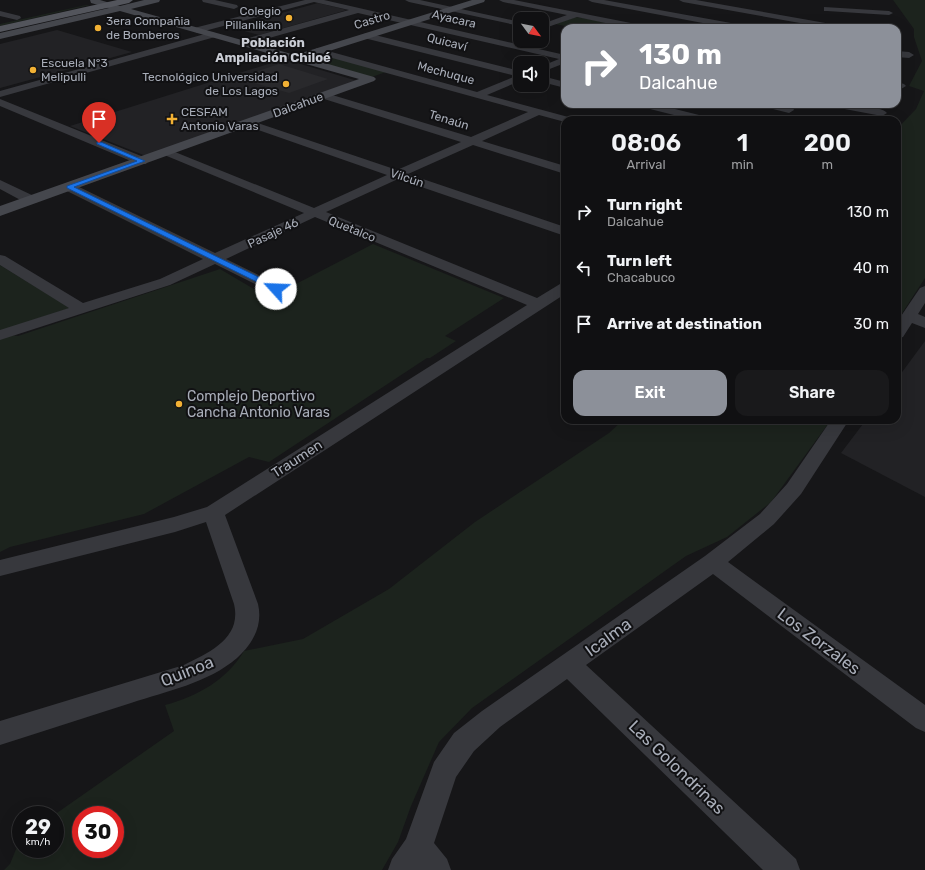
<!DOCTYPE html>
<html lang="en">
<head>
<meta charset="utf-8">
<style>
	:root { --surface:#101012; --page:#19191b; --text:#f1f3f6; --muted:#9c9d9f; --line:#303032; --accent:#8c9099 }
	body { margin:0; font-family:Rubik,sans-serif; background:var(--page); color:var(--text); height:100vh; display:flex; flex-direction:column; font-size:15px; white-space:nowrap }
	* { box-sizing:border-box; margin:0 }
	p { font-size:13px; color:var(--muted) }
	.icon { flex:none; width:22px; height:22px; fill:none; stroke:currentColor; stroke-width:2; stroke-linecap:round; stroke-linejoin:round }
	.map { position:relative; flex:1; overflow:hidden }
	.drawer { position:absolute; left:561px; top:116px; width:340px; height:308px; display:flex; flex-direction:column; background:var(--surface); border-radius:12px; box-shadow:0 4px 16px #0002,0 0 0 1px var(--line) }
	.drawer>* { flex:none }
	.banner { position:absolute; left:561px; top:24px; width:340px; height:84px; border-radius:12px; box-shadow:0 4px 16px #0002,0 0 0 1px var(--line); background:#8c9099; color:#fff; overflow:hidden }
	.needle { width:26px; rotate:122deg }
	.buttons { position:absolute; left:513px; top:12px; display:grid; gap:8px }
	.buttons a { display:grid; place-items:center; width:36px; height:36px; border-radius:8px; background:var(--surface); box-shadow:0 4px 16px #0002,0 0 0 1px var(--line); font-size:20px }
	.speed { position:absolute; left:12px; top:806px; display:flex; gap:8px; font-size:20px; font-weight:700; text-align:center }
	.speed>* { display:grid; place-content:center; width:52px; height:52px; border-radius:50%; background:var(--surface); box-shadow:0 4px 16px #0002,0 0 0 1px var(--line); line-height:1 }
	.speed small { font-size:10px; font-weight:400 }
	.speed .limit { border:6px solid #d22; background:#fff; color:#111 }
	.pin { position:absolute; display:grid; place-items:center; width:34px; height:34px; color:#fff; margin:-41px -17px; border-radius:50% 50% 50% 0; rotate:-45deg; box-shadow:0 0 4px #0007 }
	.pin .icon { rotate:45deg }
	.me { position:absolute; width:44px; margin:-22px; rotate:295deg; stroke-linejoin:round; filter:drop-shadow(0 0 3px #0008) }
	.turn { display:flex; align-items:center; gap:14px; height:84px; padding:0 12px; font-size:18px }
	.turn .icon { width:52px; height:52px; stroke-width:2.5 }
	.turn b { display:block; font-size:28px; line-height:34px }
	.eta { display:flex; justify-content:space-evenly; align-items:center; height:68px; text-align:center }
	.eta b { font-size:24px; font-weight:600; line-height:28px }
	.action { display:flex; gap:8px; margin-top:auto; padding:8px 12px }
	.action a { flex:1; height:46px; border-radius:12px; background:var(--accent); color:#fff; font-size:16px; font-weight:600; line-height:46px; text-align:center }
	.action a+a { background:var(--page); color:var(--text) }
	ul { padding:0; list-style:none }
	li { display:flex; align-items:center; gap:12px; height:56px; padding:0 12px }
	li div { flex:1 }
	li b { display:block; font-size:15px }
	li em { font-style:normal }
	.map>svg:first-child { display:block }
	.built { fill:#222225 }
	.green { fill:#1c231d; fill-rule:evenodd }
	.building { fill:#29292c }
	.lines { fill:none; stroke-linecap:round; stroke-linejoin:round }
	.street { fill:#37383d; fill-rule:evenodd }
	.secondary { fill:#45474d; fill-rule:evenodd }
	.primary { fill:#53555c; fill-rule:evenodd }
	.route { fill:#1a73e8; stroke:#114b97 }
	.poi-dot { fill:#f2b134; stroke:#111113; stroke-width:1.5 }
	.labels { text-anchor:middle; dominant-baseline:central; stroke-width:4; stroke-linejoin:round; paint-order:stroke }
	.far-poi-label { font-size:12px; fill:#a8adb8; stroke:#111113; text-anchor:start }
	.far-street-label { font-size:12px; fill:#a8adb8; stroke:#111113 }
	.far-neighbourhood-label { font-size:13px; font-weight:bold; fill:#c9ccd4; stroke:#111113 }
	.poi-label { font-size:14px; fill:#a8adb8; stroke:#111113; text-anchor:start }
	.street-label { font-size:14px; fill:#a8adb8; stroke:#111113 }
	.near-street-label { font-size:17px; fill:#a8adb8; stroke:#111113 }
</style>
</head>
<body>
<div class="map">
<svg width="925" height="870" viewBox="0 0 925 870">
	<rect width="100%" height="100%" fill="#161618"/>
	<path class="built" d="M 318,3 L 347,10 L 259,35 L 230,27 Z
		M 57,30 L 132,52 L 0,88 L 0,44 Z
		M 284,59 L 361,82 L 146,156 L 70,126 Z
		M 925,341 L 925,497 L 841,453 L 866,420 L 897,420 L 897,379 Z"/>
	<path class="green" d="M 893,0 L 925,0 L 925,278 L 897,321 L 897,129 L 916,109 L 924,91 L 909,86 L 922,61 L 914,37 L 914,29 Z
		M 86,5 L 90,5 L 0,26 L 0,24 Z
		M 576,17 L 583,18 L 633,28 L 575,28 L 555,24 Z
		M 320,54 L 386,72 L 369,78 L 307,59 Z
		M 373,244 L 504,298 L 445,336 L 456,341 L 430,358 L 427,358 L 269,462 L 249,457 L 144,514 L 10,547 L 0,552 L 0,339 L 11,335 L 18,336 L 220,269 L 269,298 Z
		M 0,265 L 70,308 L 0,331 Z
		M 623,420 L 831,420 L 771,502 L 727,537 L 686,556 L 472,708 L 439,742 L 411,806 L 398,842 L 382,870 L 4,870 L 10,864 L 21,837 L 21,849 L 55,849 L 55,815 L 54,815 L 174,731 L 165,705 C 196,697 227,680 244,651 L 303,639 L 389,589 L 475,522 L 609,433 ZM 81,815 L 115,815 L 115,849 L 81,849 Z"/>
	<path class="building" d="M 279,64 L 328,79 L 289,93 L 237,78 Z"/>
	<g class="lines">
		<path class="street" d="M 202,0 L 215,0 L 237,5 L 238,7 L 234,9 L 203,2 Z
			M 305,0 L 324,0 L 565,55 L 565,63 L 542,72 L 542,66 L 559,59 L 358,13 L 244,45 L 241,46 L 237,43 L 238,41 L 349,10 L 314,2 L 197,33 L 193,30 L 194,28 Z
			M 405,0 L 420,0 L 520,22 L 520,26 L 409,2 Z
			M 499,0 L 514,0 L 641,25 L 645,28 L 629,28 L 577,17 L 542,29 L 542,24 L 567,15 L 503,2 Z
			M 588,0 L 604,0 L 742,25 L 746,28 L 729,28 L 592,2 Z
			M 679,0 L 696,0 L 831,24 L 835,26 L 834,28 L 828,28 L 683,2 Z
			M 824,7 L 889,11 L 893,13 L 889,15 L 827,11 L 824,11 Z
			M 0,11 L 20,16 L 21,18 L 17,20 L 0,16 Z
			M 212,32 L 215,33 L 216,35 L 215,37 L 0,97 L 0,91 Z
			M 367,33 L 520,71 L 520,81 L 487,95 L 572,118 L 573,120 L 565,120 L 565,122 L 539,115 L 482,141 L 565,166 L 565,174 L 473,145 L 408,174 L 565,227 L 565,236 L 398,179 L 326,212 L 537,298 L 560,284 L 565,282 L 565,294 L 225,515 L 258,604 C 263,625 253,644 237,658 C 208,683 167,691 131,703 C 87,717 44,731 0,745 L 0,721 L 184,665 C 210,652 242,638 234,604 L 206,522 L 175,532 L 0,576 L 0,560 L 174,517 L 207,507 L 527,305 L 315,217 L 226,259 L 281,286 L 284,289 L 281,292 L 276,294 L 271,292 L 215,264 L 170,285 L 0,340 L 0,330 L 69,308 L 0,265 L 0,255 L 5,256 L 83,303 L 160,279 L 203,259 L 65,190 L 63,187 L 65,184 L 73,184 L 215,253 L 304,213 L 162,154 L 160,152 L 162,150 L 170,150 L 314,208 L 387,175 L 244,125 L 243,123 L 244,121 L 252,121 L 397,170 L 461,142 L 321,98 L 320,96 L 321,94 L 329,94 L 471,137 L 528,112 L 314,53 L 313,51 L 317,48 L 477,92 L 516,76 L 364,38 L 363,36 L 364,34 Z
			M 897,51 L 909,52 L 914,55 L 909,58 L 897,57 Z
			M 542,76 L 565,82 L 565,88 L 542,82 Z
			M 897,82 L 904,84 L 906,86 L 901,89 L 897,88 Z
			M 0,99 L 146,158 L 148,161 L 146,164 L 138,164 L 0,106 Z
			M 637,104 L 655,104 L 711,118 L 712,120 L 694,120 L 638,106 Z
			M 760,104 L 777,104 L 793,108 L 794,110 L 789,113 L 761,106 Z
			M 829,104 C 840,104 881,105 887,113 L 882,116 L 834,107 Z
			M 0,180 L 36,197 L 37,200 L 36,203 L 26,203 L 0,189 Z
			M 925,286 L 925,303 L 918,314 L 925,317 L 925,328 L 912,323 L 903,337 L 897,339 L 897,322 L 920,288 Z
			M 831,420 L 849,420 L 801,494 L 774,524 L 728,562 L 925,705 L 925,732 L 916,728 L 713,574 L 586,665 L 796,859 L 800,870 L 763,870 L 567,679 L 500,727 L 474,751 L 456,777 L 434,843 L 447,859 L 451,870 L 388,870 L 392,859 L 406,839 L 434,762 L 454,733 L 482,711 L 705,556 L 760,514 L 787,484 Z"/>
		<path class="secondary" d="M 90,0 L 100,0 L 120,6 L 144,0 L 160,0 L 159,2 L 131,9 L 295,55 L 472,0 L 485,0 L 484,2 L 307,58 L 374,77 L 376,79 L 374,81 L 0,216 L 0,206 L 359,79 L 120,11 L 0,39 L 0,33 L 109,8 L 91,3 Z"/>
		<path class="primary" d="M 117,0 L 133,0 L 129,3 L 0,32 L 0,26 Z"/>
	</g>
	<path class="route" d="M 97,142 L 101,142 L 145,161 L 74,187 L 279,287 L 279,290 L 273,290 L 67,188 L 67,186 L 137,161 L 97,144 Z"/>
	<g class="poi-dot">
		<circle cx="289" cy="18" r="4"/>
		<circle cx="98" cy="28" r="4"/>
		<circle cx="33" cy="70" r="4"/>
		<circle cx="286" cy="84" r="4"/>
		<path d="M170 113h4v4h4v4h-4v4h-4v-4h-4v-4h4z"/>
		<circle cx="179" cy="404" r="4"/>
	</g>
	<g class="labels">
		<g class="far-poi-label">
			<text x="281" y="11" text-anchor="end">Colegio<tspan x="281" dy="14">Pillanlikan</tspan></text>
			<text x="106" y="21">3era Compañia<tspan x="106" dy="14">de Bomberos</tspan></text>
			<text x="41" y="63">Escuela N°3<tspan x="41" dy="14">Melipulli</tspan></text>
			<text x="278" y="77" text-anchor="end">Tecnológico Universidad<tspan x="278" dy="14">de Los Lagos</tspan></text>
			<text x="181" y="112">CESFAM<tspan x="181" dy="14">Antonio Varas</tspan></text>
		</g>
		<g class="far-street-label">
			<text transform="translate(454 19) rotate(13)">Ayacara</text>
			<text transform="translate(372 20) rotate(-17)">Castro</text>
			<text transform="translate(447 42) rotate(14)">Quicaví</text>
			<text transform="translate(446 73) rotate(15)">Mechuque</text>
			<text transform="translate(298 105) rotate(-20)">Dalcahue</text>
			<text transform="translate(449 120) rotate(17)">Tenaún</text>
			<text transform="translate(407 178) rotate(19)">Vilcún</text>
			<text transform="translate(352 229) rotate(22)">Quetalco</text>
			<text transform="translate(273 233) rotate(-25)">Pasaje 46</text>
		</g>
		<g class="far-neighbourhood-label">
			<text x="273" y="42">Población<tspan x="273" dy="15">Ampliación Chiloé</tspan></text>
		</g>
		<g class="poi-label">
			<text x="187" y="396">Complejo Deportivo<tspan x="187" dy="16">Cancha Antonio Varas</tspan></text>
		</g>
		<g class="street-label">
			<text transform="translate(297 459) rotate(-33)">Traumen</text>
		</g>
		<g class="near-street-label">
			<text transform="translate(608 637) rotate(-36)">Icalma</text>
			<text transform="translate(819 641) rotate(37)">Los Zorzales</text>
			<text transform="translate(187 671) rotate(-22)">Quinoa</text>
			<text transform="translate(677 767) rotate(44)">Las Golondrinas</text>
		</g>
	</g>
</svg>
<div class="buttons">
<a><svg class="needle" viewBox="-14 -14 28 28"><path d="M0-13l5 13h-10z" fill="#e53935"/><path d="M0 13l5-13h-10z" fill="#9c9d9f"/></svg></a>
<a><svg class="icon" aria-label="sound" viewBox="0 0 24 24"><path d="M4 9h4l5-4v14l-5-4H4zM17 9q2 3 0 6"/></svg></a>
</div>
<div class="speed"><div>29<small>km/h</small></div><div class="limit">30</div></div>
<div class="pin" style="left:99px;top:143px;background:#d93025"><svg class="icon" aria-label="arrive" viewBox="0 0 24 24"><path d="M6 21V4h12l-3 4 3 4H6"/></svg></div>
<svg class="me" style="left:276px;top:289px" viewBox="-20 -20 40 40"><circle r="19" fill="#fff"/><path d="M0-13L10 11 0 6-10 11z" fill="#1a73e8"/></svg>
<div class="banner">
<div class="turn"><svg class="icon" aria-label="right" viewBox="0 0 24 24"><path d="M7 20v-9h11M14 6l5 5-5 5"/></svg><div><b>130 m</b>Dalcahue</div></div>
</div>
<section class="drawer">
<div class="eta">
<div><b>08:06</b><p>Arrival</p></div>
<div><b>1</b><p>min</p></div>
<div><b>200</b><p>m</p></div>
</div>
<ul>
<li><svg class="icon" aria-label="right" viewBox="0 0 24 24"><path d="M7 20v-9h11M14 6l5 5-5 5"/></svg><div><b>Turn right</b><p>Dalcahue</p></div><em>130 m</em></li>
<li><svg class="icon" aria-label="left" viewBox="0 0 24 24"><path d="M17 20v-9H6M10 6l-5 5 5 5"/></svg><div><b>Turn left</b><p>Chacabuco</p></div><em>40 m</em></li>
<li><svg class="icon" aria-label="arrive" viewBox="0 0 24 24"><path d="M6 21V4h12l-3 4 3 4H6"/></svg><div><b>Arrive at destination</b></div><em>30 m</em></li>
</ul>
<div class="action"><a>Exit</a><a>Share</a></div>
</section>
</div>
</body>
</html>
